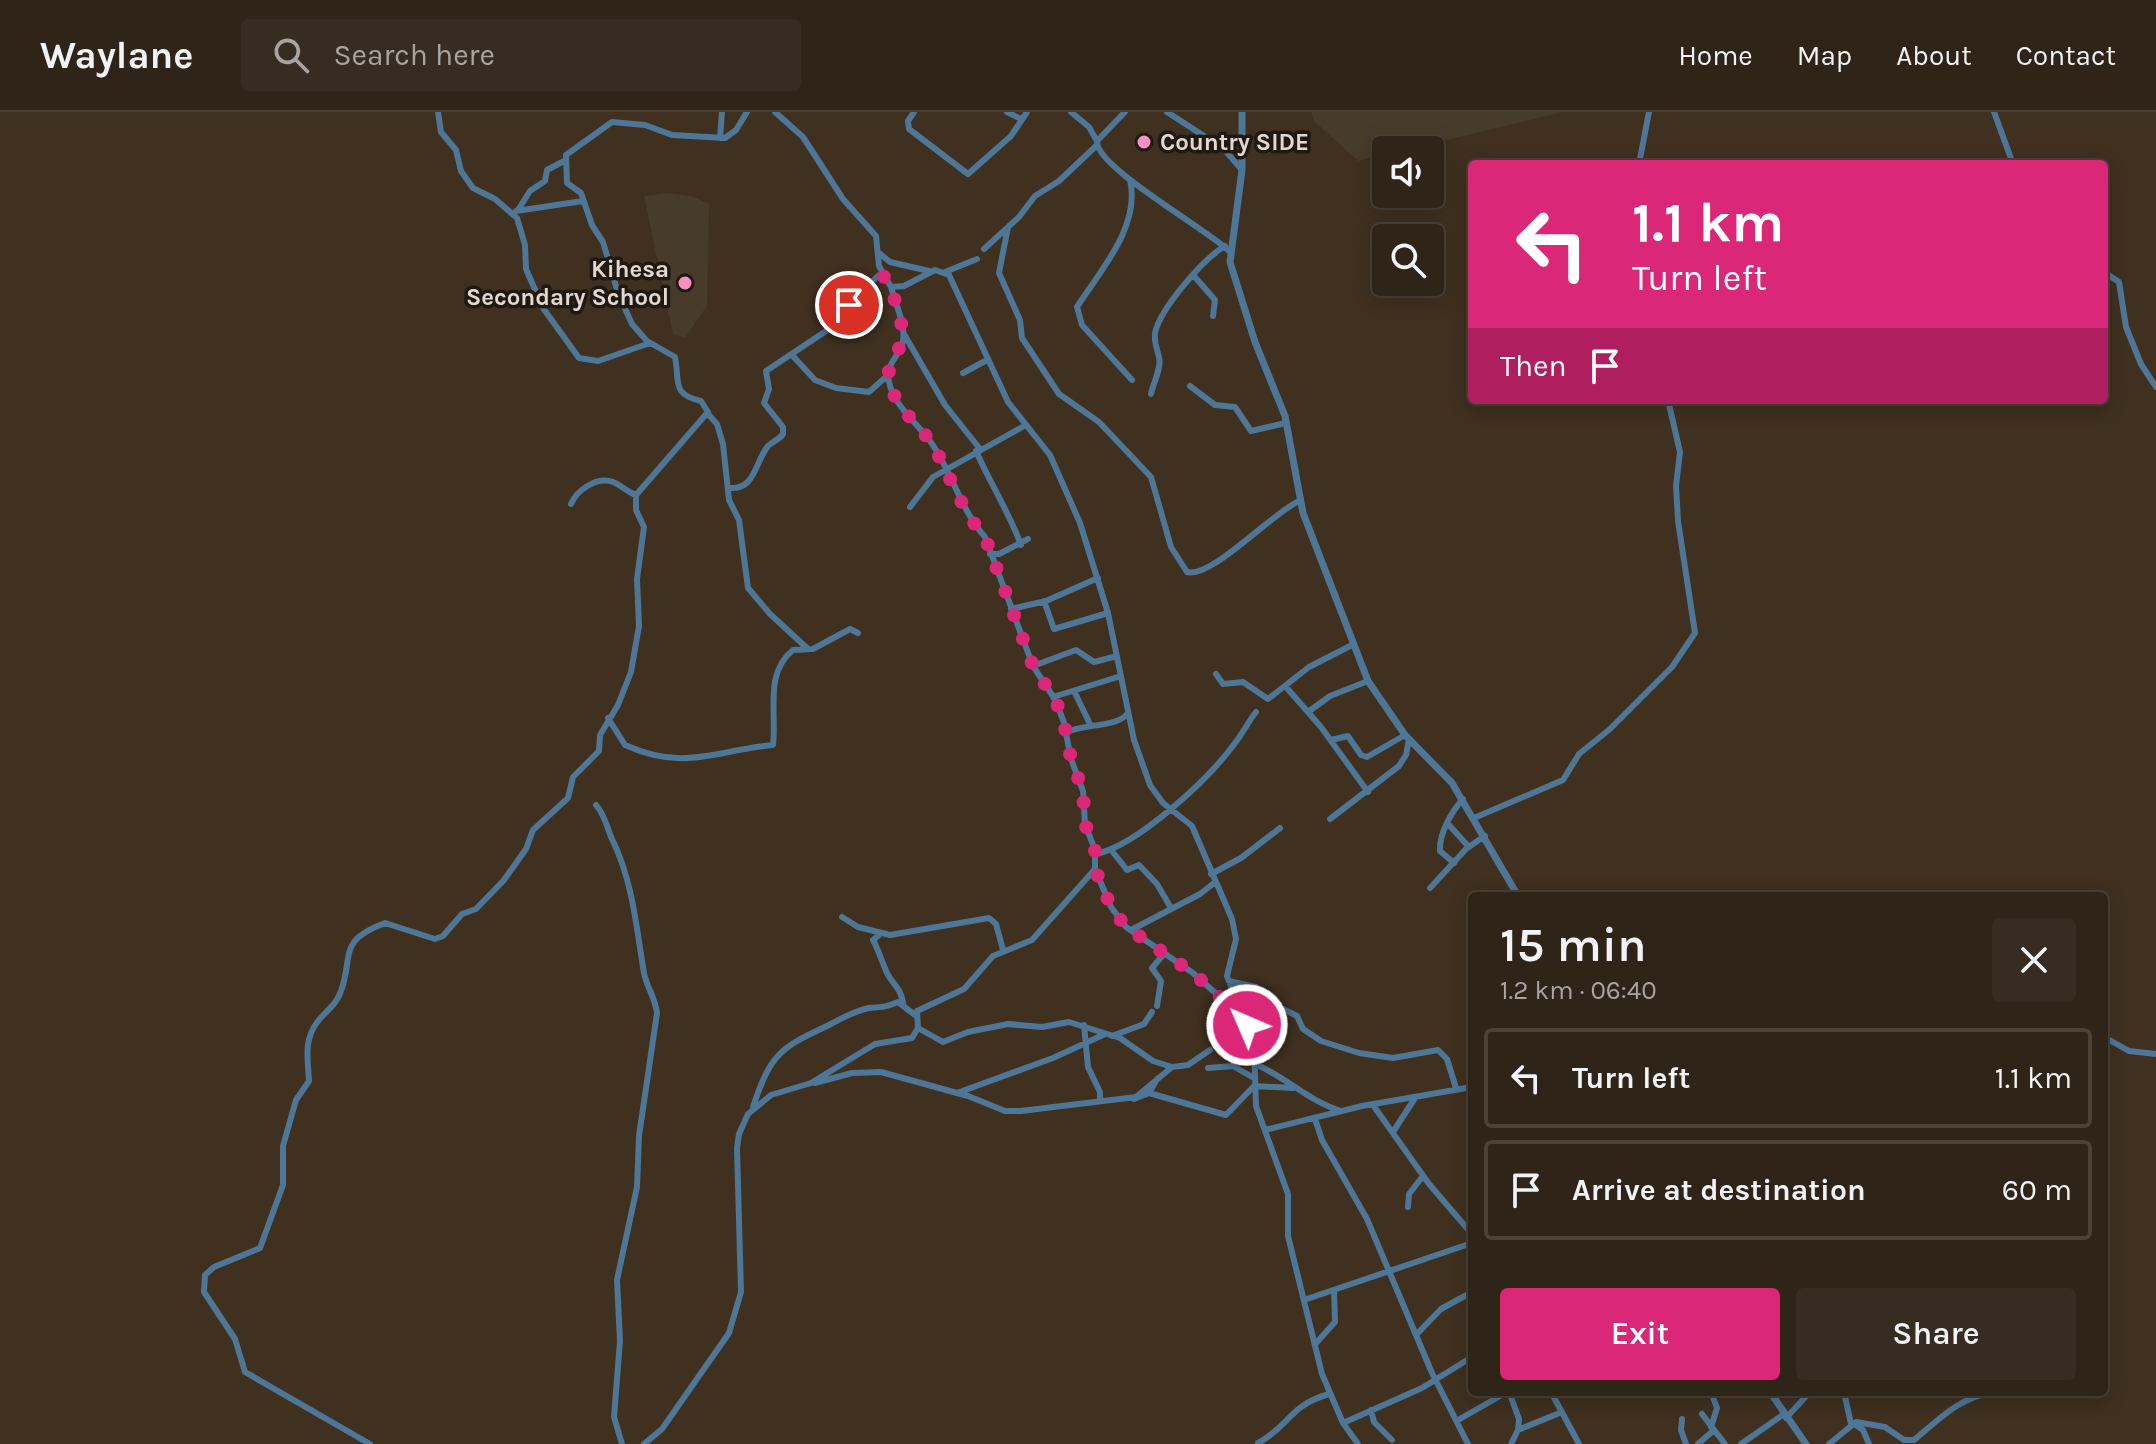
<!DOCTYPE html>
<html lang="en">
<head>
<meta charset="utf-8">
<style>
	:root { --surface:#2f2418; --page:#372c21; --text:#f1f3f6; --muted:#a7a4a2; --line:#4a4137; --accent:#db2777 }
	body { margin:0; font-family:Karla,sans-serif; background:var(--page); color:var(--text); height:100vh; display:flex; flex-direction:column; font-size:30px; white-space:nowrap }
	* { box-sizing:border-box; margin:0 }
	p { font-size:26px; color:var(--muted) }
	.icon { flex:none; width:44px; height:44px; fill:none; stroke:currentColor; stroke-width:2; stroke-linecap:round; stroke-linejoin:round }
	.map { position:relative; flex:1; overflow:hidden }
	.side { position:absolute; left:1468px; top:780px; width:640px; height:504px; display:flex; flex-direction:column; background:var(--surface); border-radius:8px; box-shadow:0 4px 20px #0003,0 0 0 2px var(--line) }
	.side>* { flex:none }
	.guide { position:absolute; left:1468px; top:48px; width:640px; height:244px; border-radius:8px; box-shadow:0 4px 20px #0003,0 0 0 2px var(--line); background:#db2777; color:#fff; overflow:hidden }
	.fabs { position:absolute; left:1372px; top:24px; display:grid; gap:16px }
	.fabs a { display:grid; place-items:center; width:72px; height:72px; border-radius:8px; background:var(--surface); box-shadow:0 4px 20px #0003,0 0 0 2px var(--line); font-size:40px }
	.pin { position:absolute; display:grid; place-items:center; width:68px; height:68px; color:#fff; margin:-34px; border:4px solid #fff; border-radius:50%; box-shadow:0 2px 8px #0007 }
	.me { position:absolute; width:88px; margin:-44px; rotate:315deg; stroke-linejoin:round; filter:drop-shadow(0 0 6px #0008) }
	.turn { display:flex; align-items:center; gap:28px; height:168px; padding:0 32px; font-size:36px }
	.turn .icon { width:104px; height:104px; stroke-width:2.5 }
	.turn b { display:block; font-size:56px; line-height:68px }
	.then { display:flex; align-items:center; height:76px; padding:0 32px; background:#0003; gap:16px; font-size:30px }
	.round { display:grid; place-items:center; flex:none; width:84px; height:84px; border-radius:8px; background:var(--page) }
	.head { display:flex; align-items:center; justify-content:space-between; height:136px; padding:0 32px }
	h1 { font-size:48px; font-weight:600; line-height:60px }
	.action { display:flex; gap:16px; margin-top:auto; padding:16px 32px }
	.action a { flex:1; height:92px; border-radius:8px; background:var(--accent); color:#fff; font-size:32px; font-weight:600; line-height:92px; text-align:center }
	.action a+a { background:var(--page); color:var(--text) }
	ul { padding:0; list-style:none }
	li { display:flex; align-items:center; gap:24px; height:100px; margin:0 16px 12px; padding:0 16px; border:4px solid var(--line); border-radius:8px }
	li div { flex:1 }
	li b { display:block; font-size:30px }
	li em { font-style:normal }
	header { display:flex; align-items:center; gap:48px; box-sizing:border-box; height:112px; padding:0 40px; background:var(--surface); border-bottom:2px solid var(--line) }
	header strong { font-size:38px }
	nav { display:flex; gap:44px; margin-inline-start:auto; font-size:28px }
	.search { width:560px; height:72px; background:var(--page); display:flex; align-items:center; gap:20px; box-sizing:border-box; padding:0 28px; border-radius:8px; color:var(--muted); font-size:30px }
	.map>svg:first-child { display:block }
	.education { fill:#473b2c }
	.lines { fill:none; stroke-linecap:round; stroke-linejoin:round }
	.minor { stroke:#4e7696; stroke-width:6 }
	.tertiary { stroke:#4e7696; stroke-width:7 }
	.route { stroke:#db2777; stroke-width:14; stroke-dasharray:0 25.2 }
	.poi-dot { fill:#fa8fc7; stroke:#201912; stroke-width:3 }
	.labels { text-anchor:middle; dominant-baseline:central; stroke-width:7; stroke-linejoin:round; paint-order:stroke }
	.poi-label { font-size:24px; font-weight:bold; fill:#e2d8cf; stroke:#201912; text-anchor:start }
</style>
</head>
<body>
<header>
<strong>Waylane</strong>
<div class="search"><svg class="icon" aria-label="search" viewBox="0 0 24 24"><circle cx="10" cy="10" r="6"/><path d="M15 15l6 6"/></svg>Search here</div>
<nav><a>Home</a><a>Map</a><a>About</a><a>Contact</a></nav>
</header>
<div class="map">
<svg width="2156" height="1332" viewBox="0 0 2156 1332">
	<rect width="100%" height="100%" fill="#3f3020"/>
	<path class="education" d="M 1311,0 L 1563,0 L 1405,38 L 1386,38 L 1386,42 L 1358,49 L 1314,9 Z
		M 666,81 L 692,84 L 709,92 L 707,194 L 685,226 L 673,222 L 644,84 Z"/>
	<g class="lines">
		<path class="minor" d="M 438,0 L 441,20 L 456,38 L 461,59 L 473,76 L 495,87 L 517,106 L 525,133 L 526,157 L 543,196 L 579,246 L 598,249 L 650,231
			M 775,0 L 803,25 L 843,87 L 876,124 L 879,154 L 891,175 L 904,174 L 935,158 L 949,163 L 1008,290 L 1050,343 L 1080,411 L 1108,501 L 1134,628 L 1150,673 L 1163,691 L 1192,714 L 1232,807 L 1236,827 L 1227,864 L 1254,933 L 1256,994 L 1288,1082 L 1288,1124 L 1322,1262 L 1343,1311 L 1358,1332
			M 914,0 L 908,9 L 909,17 L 968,62 L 1011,24 L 1027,0
			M 1007,0 L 1021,7
			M 1071,0 L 1089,15 L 1097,29
			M 1125,0 L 1097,29 C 1095,55 1207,117 1229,139
			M 1167,0 L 1224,37 L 1242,58
			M 1994,0 L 2013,52
			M 720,26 L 722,0
			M 1639,52 L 1649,0
			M 1130,68 C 1141,114 1100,159 1077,195 L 1082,213 L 1132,268
			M 518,98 L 530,79 L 545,69 L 547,58 L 566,48
			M 516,99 L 583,89
			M 1008,115 L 999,161 L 1020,208 L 1022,226 L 1059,282 L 1099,310 L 1151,365 L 1171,435 L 1187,460 C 1211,467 1272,401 1299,389
			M 984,137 L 1019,105 L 1035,84 L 1059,69 L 1096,34
			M 879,141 L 890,150 L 929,159
			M 945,160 L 977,147
			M 2104,160 L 2119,170 L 2126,215 L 2141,252 L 2156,275
			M 1194,164 L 1215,188 L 1213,204
			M 904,222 L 945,293 L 980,337
			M 792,243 L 815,268 L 836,276 L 869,280 L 888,263
			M 963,261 L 987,248
			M 1190,274 L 1215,293 L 1235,295 L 1251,319 L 1286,311
			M 1151,282 C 1153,272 1162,255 1159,245 C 1157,237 1154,231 1155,221 C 1160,197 1203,147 1225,134
			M 708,302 L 717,312 L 723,332 L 729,388 L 739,408 L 748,476 L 770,502 L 808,537
			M 976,339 C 990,371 1009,400 1021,433
			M 730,376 C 755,378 755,350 768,334 C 773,329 779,328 783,322 L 783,315 L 764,291 L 769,277 L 766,259 L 826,219 L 858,181 L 882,161
			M 571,392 C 577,378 597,364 613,370 C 621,373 627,380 636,383
			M 910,395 L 933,365 L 1024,314
			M 990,442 L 999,442 L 1028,427
			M 1044,489 L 1054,517 L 1108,501
			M 1011,497 L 1046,489 L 1098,466
			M 1033,554 L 1076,538 L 1094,550 L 1117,544
			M 1216,562 L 1223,572 L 1243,570 L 1268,587 L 1309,555 L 1354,532
			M 1286,575 L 1321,615 L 1368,680
			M 1074,579 L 1090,612
			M 1053,585 L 1121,564
			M 1308,600 L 1330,584 L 1368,569
			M 608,606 L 625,633 C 685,660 716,638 773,633 C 777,601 764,561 793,538 L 813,537 L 850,517 L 858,521
			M 1067,620 C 1083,612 1119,615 1128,601
			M 1331,628 L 1348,624 L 1361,643 L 1367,645 L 1405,623
			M 596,693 C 605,703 607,716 612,727 C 633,770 636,814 644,861 C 647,876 655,885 657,901 L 639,1024 L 637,1075 L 617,1168 L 620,1229 L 614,1305 L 622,1332
			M 1474,706 L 1563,668 L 1579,642 L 1610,617 L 1672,555 L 1695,521 L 1678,409 L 1676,374 L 1680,340 L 1668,288
			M 1330,707 L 1399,654 L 1406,643 L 1409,627
			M 1449,713 L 1469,735
			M 1112,739 L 1127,758 L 1139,753 L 1157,772 L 1171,796
			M 1096,742 C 1138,733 1209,667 1235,631 C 1243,621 1248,610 1256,600
			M 1454,751 L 1440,739 C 1439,722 1451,700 1463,687
			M 1095,757 L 1111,795 L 1126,815 L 1193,861 L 1240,903
			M 1211,762 L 1241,746 L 1280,716
			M 1430,776 L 1467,736 L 1485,724
			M 842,805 L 858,815 L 890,823 L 989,806 L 996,812 L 1003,838
			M 1131,818 L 1200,782 L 1214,771
			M 879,823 L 873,828 C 879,839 882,850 887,861 C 893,873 901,876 903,891
			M 1229,869 L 1256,875 L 1281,896 L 1297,904 L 1303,917 L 1321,929 L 1359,941 L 1393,946 L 1438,938 L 1447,947 L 1456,976
			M 1157,894 L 1161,869 L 1152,856 L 1163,843
			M 1084,913 L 1088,955 L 1100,980 L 1100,988
			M 918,916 L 943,930 L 968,920 L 1008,912 L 1042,915 L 1069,910 L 1120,926 L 1153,949 L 1172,955
			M 1112,924 L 1144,912 L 1152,900
			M 2104,925 L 2129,939 L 2156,942
			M 1255,952 C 1286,965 1308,989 1341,999
			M 1208,956 L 1233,954 L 1254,966
			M 815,971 L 852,961 L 881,960 L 968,984 L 1005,999 L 1021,999 L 1136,985 L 1172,955 L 1188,953 L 1210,938
			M 957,981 L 1053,946 L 1105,922
			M 1149,981 L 1226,1003 L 1254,974 L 1292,976
			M 1134,987 L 1149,981 L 1157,967
			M 1373,993 L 1429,1072 L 1472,1122
			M 753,995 C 771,941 780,936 829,913 C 840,907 857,898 869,896 C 882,895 886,895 898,890 L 915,903
			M 1315,1007 L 1322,1028 L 1367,1107 L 1432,1261 L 1468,1332
			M 1265,1018 L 1362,994 L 1472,975
			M 1393,1020 L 1415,986
			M 1408,1095 L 1409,1082 L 1423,1064
			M 1304,1188 L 1472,1131
			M 1416,1223 L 1441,1197 L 1472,1180
			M 1317,1230 L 1335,1210 L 1334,1178
			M 1509,1280 L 1519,1307 L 1518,1318
			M 1551,1280 L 1579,1332
			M 1711,1280 L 1717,1296 L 1711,1315
			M 1844,1280 L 1851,1312
			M 1371,1298 L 1374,1310 L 1392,1328
			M 1702,1302 L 1725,1332
			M 1786,1306 L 1810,1280
			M 1682,1307 L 1681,1318 L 1686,1332
			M 1458,1308 L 1507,1280
			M 1343,1311 L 1422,1276 L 1472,1245
			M 1853,1311 L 1863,1318 L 1869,1332
			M 1258,1331 C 1291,1313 1288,1294 1329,1282
			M 370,1332 L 245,1260 L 235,1227 L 204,1180 L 205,1163 L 214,1155 L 260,1136 L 283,1073 L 283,1034 L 296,988 L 309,969 C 308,948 303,928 318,909 C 326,899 337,892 341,879 C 354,843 337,829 385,811 L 435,827 L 443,824 L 462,802 L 476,797 L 504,768 L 526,737 L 533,718 L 568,686 L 573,665 L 599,639 L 600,623 L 618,593 L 631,560 L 639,514 L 637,467 L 644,415 L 636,398 L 636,383 L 708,300 L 701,289 C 671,282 680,270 675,245 L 647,229 L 632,212 L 618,181 L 603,130 L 592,113 L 581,81 L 567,71 L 566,43 L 612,10 L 645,13 L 672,23 L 725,26 L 736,18 L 747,0
			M 644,1332 L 662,1317 L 729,1221 L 741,1180 L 737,1036 L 739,1022 L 748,1002 L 771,983 L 811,971 L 875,932 L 912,926 L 918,916 L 917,899 L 964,877 L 993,844 L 1032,828 L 1095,757 L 1095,738 L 1085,712 L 1083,679 L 1071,647 L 1064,611 L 1056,589 L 1033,554 L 985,425 C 960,397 952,359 930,329 C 916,309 889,291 888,262 C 888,251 901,241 903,229 C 906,213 895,191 891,175
			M 1511,1332 L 1518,1318 L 1562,1300
			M 1698,1332 L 1714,1318
			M 1741,1332 L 1784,1302
			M 1829,1332 L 1856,1310 L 1885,1315 L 1904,1328 L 1914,1328 C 1941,1306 1959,1285 1995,1280"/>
		<path class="tertiary" d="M 1242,0 L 1242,58 L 1230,150 L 1255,230 L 1285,304 L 1303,401 L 1368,569 L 1405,623 L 1452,671 L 1518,784
			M 1770,1280 L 1806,1332"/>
	</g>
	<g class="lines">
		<path class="route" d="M 849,193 L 870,169 L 882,161 C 900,197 912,221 889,257 C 886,292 921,311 935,337 C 951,366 963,401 985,425 L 1033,554 L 1056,589 L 1064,611 L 1071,647 L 1083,679 L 1085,712 L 1095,738 L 1095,757 L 1111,795 L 1126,815 L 1193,861 L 1240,903 L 1247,913"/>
	</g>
	<g class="poi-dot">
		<circle cx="1144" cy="30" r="8"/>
		<circle cx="685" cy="171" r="8"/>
	</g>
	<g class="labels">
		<g class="poi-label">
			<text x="1160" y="30">Country SIDE</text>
			<text x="669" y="157" text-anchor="end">Kihesa<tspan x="669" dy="28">Secondary School</tspan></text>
		</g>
	</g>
</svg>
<div class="fabs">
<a><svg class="icon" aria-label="sound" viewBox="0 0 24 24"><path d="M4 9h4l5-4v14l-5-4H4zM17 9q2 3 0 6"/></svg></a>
<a><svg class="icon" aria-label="search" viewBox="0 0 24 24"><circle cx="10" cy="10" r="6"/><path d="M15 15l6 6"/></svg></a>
</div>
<div class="pin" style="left:849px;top:193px;background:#d93025"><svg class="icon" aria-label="arrive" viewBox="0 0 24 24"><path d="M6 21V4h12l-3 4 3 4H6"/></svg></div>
<svg class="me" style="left:1247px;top:913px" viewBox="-20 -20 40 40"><circle r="17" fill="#db2777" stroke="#fff" stroke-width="3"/><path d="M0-11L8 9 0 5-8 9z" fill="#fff"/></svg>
<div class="guide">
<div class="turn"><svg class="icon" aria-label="left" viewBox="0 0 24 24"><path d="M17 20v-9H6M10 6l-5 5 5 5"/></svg><div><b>1.1 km</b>Turn left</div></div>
<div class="then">Then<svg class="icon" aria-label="arrive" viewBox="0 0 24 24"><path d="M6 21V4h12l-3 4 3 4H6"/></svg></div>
</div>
<section class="side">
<div class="head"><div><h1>15 min</h1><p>1.2 km · 06:40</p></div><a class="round"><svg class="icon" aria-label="close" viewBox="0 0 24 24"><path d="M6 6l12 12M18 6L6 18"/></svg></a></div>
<ul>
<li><svg class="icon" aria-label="left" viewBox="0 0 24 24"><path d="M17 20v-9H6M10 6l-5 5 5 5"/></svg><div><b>Turn left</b></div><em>1.1 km</em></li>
<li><svg class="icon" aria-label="arrive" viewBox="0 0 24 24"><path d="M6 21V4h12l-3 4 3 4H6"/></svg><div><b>Arrive at destination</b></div><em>60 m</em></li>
</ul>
<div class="action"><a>Exit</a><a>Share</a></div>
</section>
</div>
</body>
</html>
